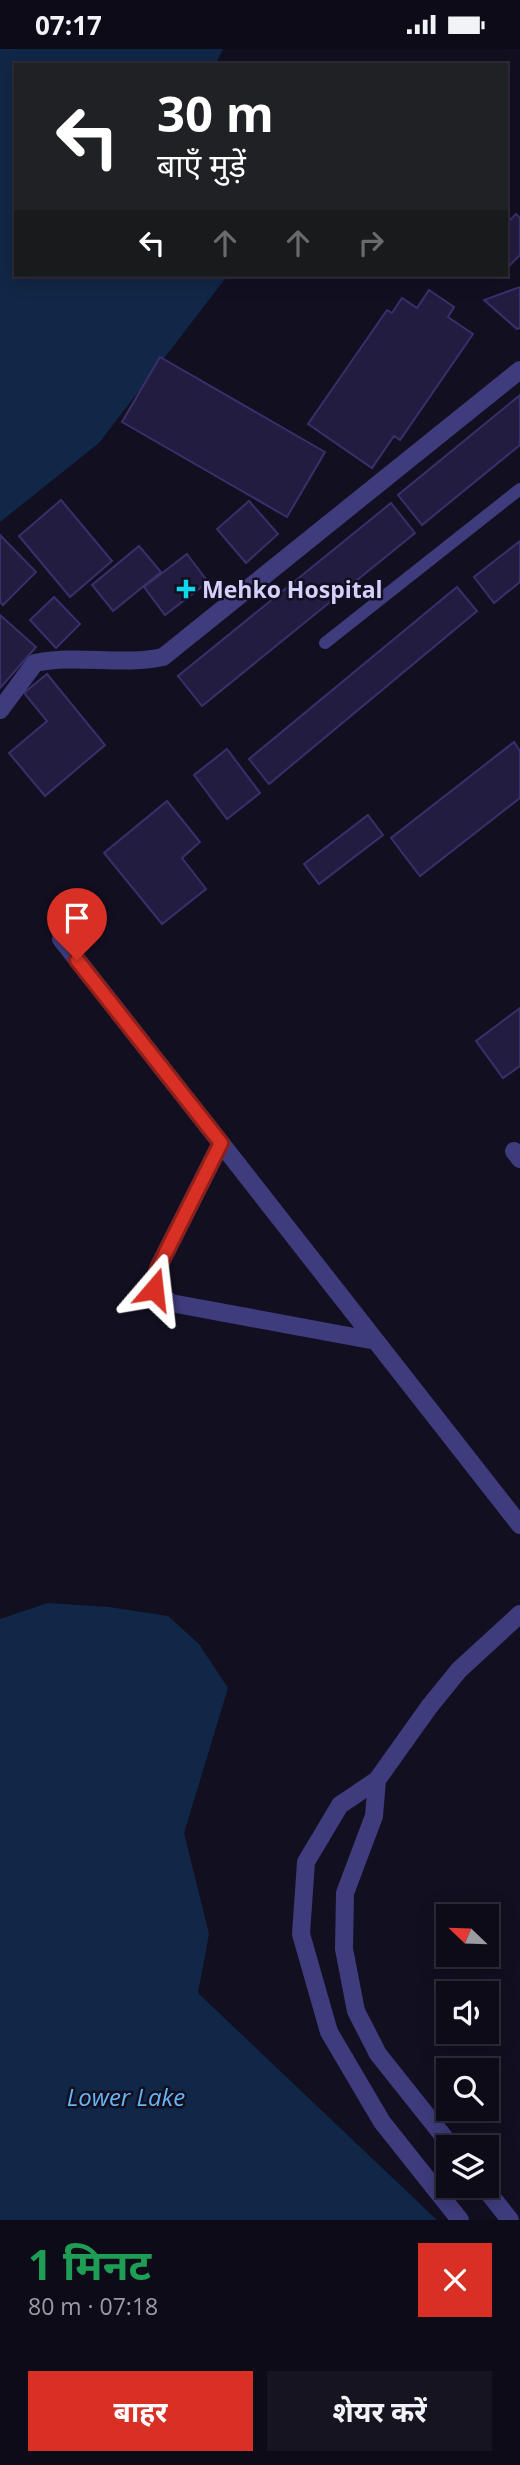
<!DOCTYPE html>
<html lang="hi">
<head>
<meta charset="utf-8">
<style>
	:root { --surface:#0e0b19; --page:#171422; --text:#f1f3f6; --muted:#9b9ba2; --line:#2e2b38; --accent:#d93025 }
	body { margin:0; font-family:"Open Sans","Noto Sans Devanagari",sans-serif; background:var(--page); color:var(--text); height:100vh; display:flex; flex-direction:column; font-size:26px; white-space:nowrap }
	* { box-sizing:border-box; margin:0 }
	p { font-size:23px; color:var(--muted) }
	.icon { flex:none; width:38px; height:38px; fill:none; stroke:currentColor; stroke-width:2; stroke-linecap:round; stroke-linejoin:round }
	.map { position:relative; height:2171px; overflow:hidden }
	.drawer { display:flex; flex-direction:column; background:var(--surface); flex:1 }
	.drawer>* { flex:none }
	.banner { position:absolute; left:14px; top:14px; width:494px; height:214px; border-radius:0px; box-shadow:0 4px 18px #0003,0 0 0 2px var(--line); background:#202124; color:#fff; overflow:hidden }
	.needle { width:46px; rotate:293deg }
	.controls { position:absolute; left:436px; top:1855px; display:grid; gap:14px }
	.controls a { display:grid; place-items:center; width:63px; height:63px; border-radius:0px; background:var(--surface); box-shadow:0 4px 18px #0003,0 0 0 2px var(--line); font-size:35px }
	.pin { position:absolute; display:grid; place-items:center; width:60px; height:60px; color:#fff; margin:-72px -30px; border-radius:50% 50% 50% 0; rotate:-45deg; box-shadow:0 0 7px #0007 }
	.pin .icon { rotate:45deg }
	.me { position:absolute; width:77px; margin:-38px; rotate:17deg; stroke-linejoin:round; filter:drop-shadow(0 0 5px #0008) }
	.turn { display:flex; align-items:center; gap:24px; height:147px; padding:0 28px; font-size:32px }
	.turn .icon { width:91px; height:91px; stroke-width:2.5 }
	.turn b { display:block; font-size:49px; line-height:60px }
	.lanes { display:flex; align-items:center; height:66px; padding:0 28px; background:#0003; justify-content:center; gap:35px; direction:ltr }
	.lanes .off { opacity:.35 }
	.round { display:grid; place-items:center; flex:none; width:74px; height:74px; border-radius:0px; background:var(--page) }
	.headline { display:flex; align-items:center; justify-content:space-between; height:119px; padding:0 28px }
	h1 { font-size:42px; font-weight:700; line-height:52px; color:#1e9e55 }
	.action { display:flex; gap:14px; margin-top:auto; padding:14px 28px }
	.action a { flex:1; height:80px; border-radius:0px; background:var(--accent); color:#fff; font-size:28px; font-weight:700; line-height:80px; text-align:center }
	.action a+a { background:var(--page); color:var(--text) }
	.status { display:flex; justify-content:space-between; align-items:center; height:49px; padding:0 35px; background:var(--surface); direction:ltr }
	.status svg { height:19px; fill:currentColor }
	.map>svg:first-child { display:block }
	.water { fill:#112747 }
	.building { fill:#231c41; stroke:#3a2f6b; stroke-width:2 }
	.lines { fill:none; stroke-linecap:round; stroke-linejoin:round }
	.service { stroke:#3e3c7d; stroke-width:12 }
	.minor { stroke:#3e3c7d; stroke-width:18 }
	.tertiary { stroke:#3e3c7d; stroke-width:18 }
	.route-casing { stroke:#8d1f18; stroke-width:18 }
	.route { stroke:#d93025; stroke-width:12 }
	.poi-dot { fill:#0ed8ec; stroke:#120f21; stroke-width:2.5 }
	.labels { text-anchor:middle; dominant-baseline:central; stroke-width:5; stroke-linejoin:round; paint-order:stroke }
	.poi-label { font-size:23px; font-weight:bold; fill:#d6d1fc; stroke:#120f21; text-anchor:start }
	.water-label { font-size:24px; font-style:italic; fill:#66b5f6; stroke:#120f21 }
</style>
</head>
<body>
<div class="status"><b>07:17</b><svg viewBox="0 0 49 12"><path d="M0 12V9h3v3zM5 12V6h3v6zM10 12V3h3v9zM15 12V0h3v12zM26 1h20v11H26zM47 4h2v5h-2z"/></svg></div>
<div class="map">
<svg width="520" height="2171" viewBox="0 0 520 2171">
	<rect width="100%" height="100%" fill="#120f21"/>
	<path class="water" d="M 0,0 L 223,0 L 215,16 L 16,16 L 16,226 L 228,226 L 99,394 L 0,473 Z
		M 48,1554 L 109,1558 L 168,1567 L 199,1595 L 228,1639 L 184,1784 L 209,1885 L 198,1944 L 437,2171 L 0,2171 L 0,1570 Z"/>
	<path class="building" d="M 516,165 L 520,169 L 520,206 L 506,220 L 506,175 Z
		M 520,238 L 520,279 L 517,280 L 484,251 Z
		M 429,241 L 454,258 L 448,268 L 473,285 L 400,391 L 394,387 L 372,419 L 308,375 L 387,261 L 392,264 L 402,249 L 417,259 Z
		M 160,308 L 325,403 L 287,468 L 122,373 Z
		M 520,346 L 520,396 L 422,476 L 398,446 Z
		M 61,451 L 112,512 L 70,548 L 19,487 Z
		M 249,452 L 278,485 L 246,514 L 217,480 Z
		M 391,454 L 415,484 L 202,657 L 178,627 Z
		M 0,486 L 36,523 L 3,556 L 0,553 Z
		M 520,492 L 520,533 L 494,554 L 474,528 Z
		M 139,497 L 161,523 L 113,562 L 92,536 Z
		M 187,505 L 208,533 L 165,566 L 144,538 Z
		M 457,538 L 477,562 L 269,735 L 249,710 Z
		M 54,548 L 80,575 L 56,599 L 30,571 Z
		M 0,566 L 36,598 L 0,639 Z
		M 47,625 L 105,696 L 45,747 L 9,704 L 47,672 L 24,644 Z
		M 514,693 L 520,702 L 520,749 L 420,827 L 391,789 Z
		M 227,700 L 260,744 L 227,770 L 194,726 Z
		M 167,752 L 200,793 L 182,809 L 206,840 L 162,875 L 104,804 Z
		M 368,766 L 383,786 L 319,835 L 304,815 Z
		M 520,959 L 520,1017 L 503,1029 L 476,992 Z"/>
	<g class="lines">
		<path class="service" d="M 325,594 L 520,440"/>
		<path class="minor" d="M 0,661 L 35,614 C 77,605 121,617 163,608 L 520,321
			M 61,890 L 520,1476
			M 221,1094 L 158,1219 L 154,1240 L 171,1254 L 376,1292
			M 514,1102 L 520,1110"/>
		<path class="tertiary" d="M 377,1731 L 374,1767 L 345,1844 L 344,1900 L 356,1962 L 378,2005 L 452,2098
			M 483,2137 L 510,2171
			M 460,2171 L 382,2073 L 329,1983 L 301,1885 L 306,1813 L 340,1756 L 377,1731 L 429,1658 L 459,1621 L 520,1565"/>
	</g>
	<g class="lines">
		<defs>
			<path id="route" d="M 77,911 L 221,1094 L 158,1219 L 154,1240"/>
		</defs>
		<use href="#route" class="route-casing"/>
		<use href="#route" class="route"/>
	</g>
	<path class="poi-dot" d="M182.5 529.5h7v7h7v7h-7v7h-7v-7h-7v-7h7z"/>
	<g class="labels">
		<g class="poi-label">
			<text x="202" y="540">Mehko Hospital</text>
		</g>
		<g class="water-label">
			<text x="126" y="2047">Lower Lake</text>
		</g>
	</g>
</svg>
<div class="controls">
<a><svg class="needle" viewBox="-14 -14 28 28"><path d="M0-13l5 13h-10z" fill="#e53935"/><path d="M0 13l5-13h-10z" fill="#9b9ba2"/></svg></a>
<a><svg class="icon" aria-label="sound" viewBox="0 0 24 24"><path d="M4 9h4l5-4v14l-5-4H4zM17 9q2 3 0 6"/></svg></a>
<a><svg class="icon" aria-label="search" viewBox="0 0 24 24"><circle cx="10" cy="10" r="6"/><path d="M15 15l6 6"/></svg></a>
<a><svg class="icon" aria-label="layers" viewBox="0 0 24 24"><path d="M12 4l9 5-9 5-9-5zM3 14l9 5 9-5"/></svg></a>
</div>
<div class="pin" style="left:77px;top:911px;background:#d93025"><svg class="icon" aria-label="arrive" viewBox="0 0 24 24"><path d="M6 21V4h12l-3 4 3 4H6"/></svg></div>
<svg class="me" style="left:154px;top:1240px" viewBox="-20 -20 40 40"><path d="M0-17L14 15 0 8-14 15z" fill="#d93025" stroke="#fff" stroke-width="4"/></svg>
<div class="banner">
<div class="turn"><svg class="icon" aria-label="left" viewBox="0 0 24 24"><path d="M17 20v-9H6M10 6l-5 5 5 5"/></svg><div><b>30 m</b>बाएँ मुड़ें</div></div>
<div class="lanes"><svg class="icon" aria-label="left" viewBox="0 0 24 24"><path d="M17 20v-9H6M10 6l-5 5 5 5"/></svg><svg class="icon off" aria-label="ahead" viewBox="0 0 24 24"><path d="M12 20V5M6 11l6-6 6 6"/></svg><svg class="icon off" aria-label="ahead" viewBox="0 0 24 24"><path d="M12 20V5M6 11l6-6 6 6"/></svg><svg class="icon off" aria-label="right" viewBox="0 0 24 24"><path d="M7 20v-9h11M14 6l5 5-5 5"/></svg></div>
</div>
</div>
<section class="drawer">
<div class="headline"><div><h1>1 मिनट</h1><p>80 m · 07:18</p></div><a class="round" style="background:#d93025;color:#fff"><svg class="icon" aria-label="close" viewBox="0 0 24 24"><path d="M6 6l12 12M18 6L6 18"/></svg></a></div>
<div class="action"><a>बाहर</a><a>शेयर करें</a></div>
</section>
</body>
</html>
